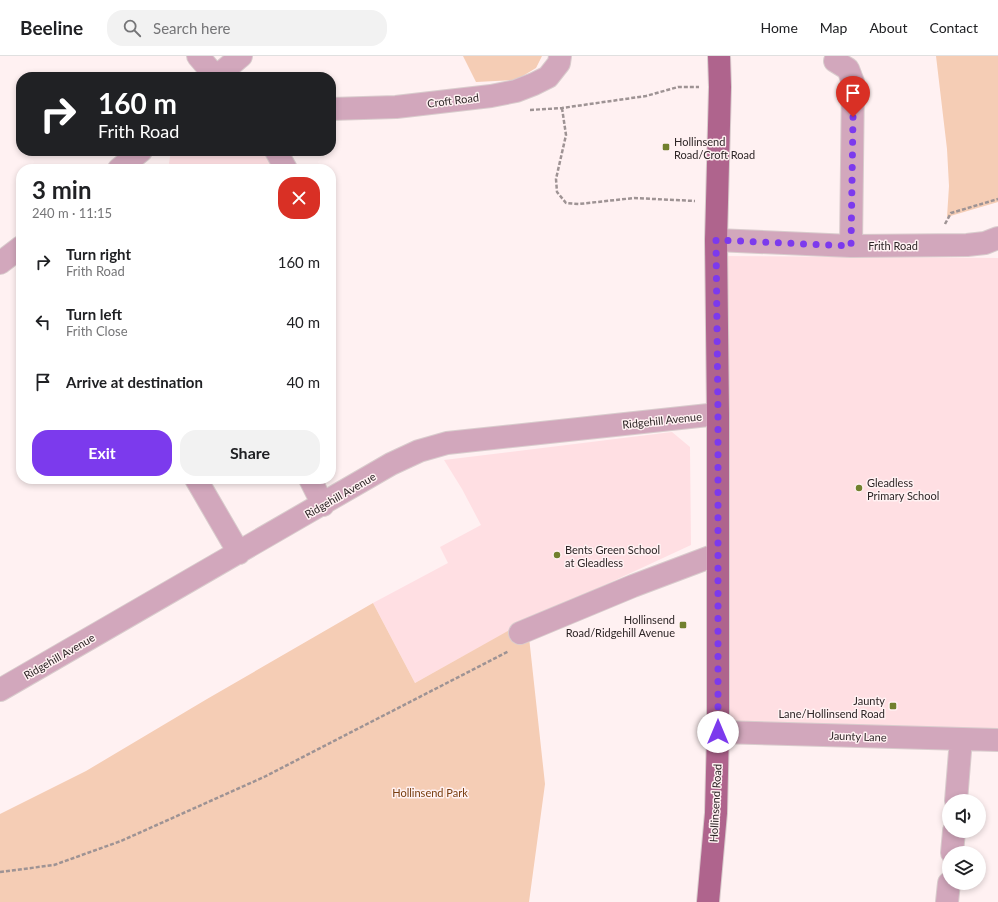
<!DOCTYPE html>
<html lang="en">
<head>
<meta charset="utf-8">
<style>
	:root { --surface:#fff; --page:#f2f2f2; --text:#202124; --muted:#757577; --line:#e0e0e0; --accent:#7c3aed }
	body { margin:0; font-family:Lato,sans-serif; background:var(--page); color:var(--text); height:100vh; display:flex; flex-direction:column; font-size:15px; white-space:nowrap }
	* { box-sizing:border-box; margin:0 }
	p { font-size:13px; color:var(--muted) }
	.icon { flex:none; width:22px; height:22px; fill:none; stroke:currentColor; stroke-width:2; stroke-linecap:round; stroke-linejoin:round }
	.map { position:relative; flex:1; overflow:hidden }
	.side { position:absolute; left:16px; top:108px; width:320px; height:320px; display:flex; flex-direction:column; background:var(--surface); border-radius:16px; box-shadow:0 2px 6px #0003 }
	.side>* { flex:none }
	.top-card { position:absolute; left:16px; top:16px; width:320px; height:84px; border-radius:16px; box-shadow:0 2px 6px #0003; background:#202124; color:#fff; overflow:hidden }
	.controls { position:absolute; left:942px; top:738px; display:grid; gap:8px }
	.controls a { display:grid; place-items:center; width:44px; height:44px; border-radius:50%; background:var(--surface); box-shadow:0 2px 6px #0003; font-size:20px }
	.pin { position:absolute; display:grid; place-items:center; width:34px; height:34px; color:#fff; margin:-41px -17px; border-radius:50% 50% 50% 0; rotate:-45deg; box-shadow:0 0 4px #0007 }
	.pin .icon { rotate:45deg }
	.me { position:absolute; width:44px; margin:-22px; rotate:0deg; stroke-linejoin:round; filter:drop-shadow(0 0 3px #0008) }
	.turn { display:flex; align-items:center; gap:14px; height:84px; padding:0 16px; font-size:18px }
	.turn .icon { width:52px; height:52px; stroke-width:2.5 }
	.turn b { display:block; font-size:28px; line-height:34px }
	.round { display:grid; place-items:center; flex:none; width:42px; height:42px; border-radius:16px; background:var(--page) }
	.summary { display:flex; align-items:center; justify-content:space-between; height:68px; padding:0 16px }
	h1 { font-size:24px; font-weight:700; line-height:30px }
	.button { display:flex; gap:8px; margin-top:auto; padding:8px 16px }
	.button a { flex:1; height:46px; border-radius:16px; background:var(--accent); color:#fff; font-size:16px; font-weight:700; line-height:46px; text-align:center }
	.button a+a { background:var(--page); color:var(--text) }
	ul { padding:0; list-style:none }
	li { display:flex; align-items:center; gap:12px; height:60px; padding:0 16px }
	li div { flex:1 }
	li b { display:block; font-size:15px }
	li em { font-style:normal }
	header { display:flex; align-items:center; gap:24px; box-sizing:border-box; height:56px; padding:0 20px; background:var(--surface); border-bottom:1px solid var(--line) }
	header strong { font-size:19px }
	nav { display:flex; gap:22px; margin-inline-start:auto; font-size:14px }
	.search { width:280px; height:36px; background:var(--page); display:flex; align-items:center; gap:10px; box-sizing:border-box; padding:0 14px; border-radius:16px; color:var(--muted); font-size:15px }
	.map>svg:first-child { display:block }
	.built { fill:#ffdfe3 }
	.green { fill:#f5cdb5 }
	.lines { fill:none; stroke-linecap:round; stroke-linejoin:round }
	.minor-casing { stroke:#d9cccd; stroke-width:24 }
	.major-casing { stroke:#d9cccd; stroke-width:24 }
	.path { stroke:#9e9394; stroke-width:2.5; stroke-dasharray:4 2; stroke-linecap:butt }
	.minor { stroke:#d2a7bc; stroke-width:22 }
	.major { stroke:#af648d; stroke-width:22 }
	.route { stroke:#7c3aed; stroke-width:7; stroke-dasharray:0 12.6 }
	.poi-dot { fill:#71802e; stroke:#fff1f2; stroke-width:1.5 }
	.labels { text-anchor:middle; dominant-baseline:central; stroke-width:3; stroke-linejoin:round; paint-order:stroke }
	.street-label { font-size:11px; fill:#2e2627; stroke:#fff1f2 }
	.poi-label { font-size:11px; fill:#2e2627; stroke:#fff1f2; text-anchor:start }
	.park-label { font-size:11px; fill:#783d0f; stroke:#fff1f2 }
</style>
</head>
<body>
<header>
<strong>Beeline</strong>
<div class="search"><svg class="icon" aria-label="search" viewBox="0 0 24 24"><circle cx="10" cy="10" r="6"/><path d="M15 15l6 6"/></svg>Search here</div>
<nav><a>Home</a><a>Map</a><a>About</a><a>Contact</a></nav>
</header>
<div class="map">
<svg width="998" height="846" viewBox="0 0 998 846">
	<rect width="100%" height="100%" fill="#fff1f2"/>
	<path class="built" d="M 171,95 L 283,95 L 293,113 L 171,113 L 169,107 Z
		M 713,200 L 998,202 L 998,682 L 718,676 Z
		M 672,376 L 690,391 L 691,489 L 525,566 L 415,627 L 373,547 L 448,507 L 440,491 L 481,469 L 462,433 L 444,404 Z"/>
	<path class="green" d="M 463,0 L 542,0 L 536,12 L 516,24 L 476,26 Z
		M 936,0 L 998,0 L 998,146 L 947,161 L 949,130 L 947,93 Z
		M 373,547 L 415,627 L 524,566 L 528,572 L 545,728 L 529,846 L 0,846 L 0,758 L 86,715 L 207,643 Z"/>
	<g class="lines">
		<defs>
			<path id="minor" d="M 198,0 L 216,21
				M 835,5 L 848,13 L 853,26 L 851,190
				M 216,21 L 241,0
				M 331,53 L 396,51 L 491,40 L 516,35 L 534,28 L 548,21 L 559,7 L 560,0
				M 276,95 L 286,113
				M 119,113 L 141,95
				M 716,184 L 851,190 L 967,189 L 985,187 L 998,182
				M 0,207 L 21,191
				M 196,423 L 239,497
				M 310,423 L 323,449
				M 520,577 L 633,530 L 718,498
				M 0,634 L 391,408 L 419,395 L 447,387 L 718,358
				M 718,676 L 998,684
				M 956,745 L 961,683
				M 952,797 L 954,775
				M 947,846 L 949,827"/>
			<path id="major" d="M 708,846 L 716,757 L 718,676 L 718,358 L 716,184 L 720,31 L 719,0"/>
		</defs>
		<use href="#minor" class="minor-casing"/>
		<use href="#major" class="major-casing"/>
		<path class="path" d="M 562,52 L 566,79 L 556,123 L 557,136 L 566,147 L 579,148 L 634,142 L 695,145
			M 530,54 L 562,52 L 646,40 L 678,31 L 699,31
			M 945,168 L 951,157 L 998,143
			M 0,816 L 54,809 L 121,785 L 264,721 L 509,595"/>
		<use href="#minor" class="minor"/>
		<use href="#major" class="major"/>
	</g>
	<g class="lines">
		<path class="route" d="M 718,676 L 718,358 L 716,184 L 851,190 L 853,61"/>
	</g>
	<g class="poi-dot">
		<rect x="662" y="87" width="8" height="8" rx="2"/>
		<circle cx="859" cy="432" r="4"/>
		<circle cx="557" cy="499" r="4"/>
		<rect x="679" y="565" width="8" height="8" rx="2"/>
		<rect x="889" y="646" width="8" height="8" rx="2"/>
	</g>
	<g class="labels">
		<g class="street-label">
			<text transform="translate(453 44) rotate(-7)">Croft Road</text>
			<text x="893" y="189">Frith Road</text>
			<text transform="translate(662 364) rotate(-6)">Ridgehill Avenue</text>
			<text transform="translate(340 439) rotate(-30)">Ridgehill Avenue</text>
			<text transform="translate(59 600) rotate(-30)">Ridgehill Avenue</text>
			<text transform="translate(858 680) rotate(2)">Jaunty Lane</text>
			<text transform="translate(715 747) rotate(-87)">Hollinsend Road</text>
		</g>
		<g class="poi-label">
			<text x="674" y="85">Hollinsend<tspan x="674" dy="13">Road/Croft Road</tspan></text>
			<text x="867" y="426">Gleadless<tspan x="867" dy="13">Primary School</tspan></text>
			<text x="565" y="493">Bents Green School<tspan x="565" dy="13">at Gleadless</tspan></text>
			<text x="675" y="563" text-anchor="end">Hollinsend<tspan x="675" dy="13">Road/Ridgehill Avenue</tspan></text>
			<text x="885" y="644" text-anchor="end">Jaunty<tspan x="885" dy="13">Lane/Hollinsend Road</tspan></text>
		</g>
		<g class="park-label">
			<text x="430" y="736">Hollinsend Park</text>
		</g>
	</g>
</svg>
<div class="controls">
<a><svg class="icon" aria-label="sound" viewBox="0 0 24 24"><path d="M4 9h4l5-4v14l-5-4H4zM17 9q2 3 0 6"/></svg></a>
<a><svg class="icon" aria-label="layers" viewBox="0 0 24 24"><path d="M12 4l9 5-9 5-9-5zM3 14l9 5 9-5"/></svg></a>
</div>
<div class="pin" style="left:853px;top:61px;background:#d93025"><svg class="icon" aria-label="arrive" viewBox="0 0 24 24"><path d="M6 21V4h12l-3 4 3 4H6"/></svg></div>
<svg class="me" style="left:718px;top:676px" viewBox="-20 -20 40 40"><circle r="19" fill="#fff"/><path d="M0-13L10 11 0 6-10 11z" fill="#7c3aed"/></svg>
<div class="top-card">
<div class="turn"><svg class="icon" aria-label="right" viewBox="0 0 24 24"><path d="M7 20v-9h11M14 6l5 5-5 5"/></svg><div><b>160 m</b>Frith Road</div></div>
</div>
<section class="side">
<div class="summary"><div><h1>3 min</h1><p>240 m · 11:15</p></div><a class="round" style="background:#d93025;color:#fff"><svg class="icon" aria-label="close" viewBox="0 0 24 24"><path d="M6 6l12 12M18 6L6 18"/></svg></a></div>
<ul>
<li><svg class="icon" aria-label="right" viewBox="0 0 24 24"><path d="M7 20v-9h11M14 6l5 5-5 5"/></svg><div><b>Turn right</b><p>Frith Road</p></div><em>160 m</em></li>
<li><svg class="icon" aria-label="left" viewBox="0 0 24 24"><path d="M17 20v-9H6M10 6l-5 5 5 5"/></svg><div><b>Turn left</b><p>Frith Close</p></div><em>40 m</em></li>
<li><svg class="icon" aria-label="arrive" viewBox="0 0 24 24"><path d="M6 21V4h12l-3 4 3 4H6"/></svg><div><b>Arrive at destination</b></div><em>40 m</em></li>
</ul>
<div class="button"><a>Exit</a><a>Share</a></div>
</section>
</div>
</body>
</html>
